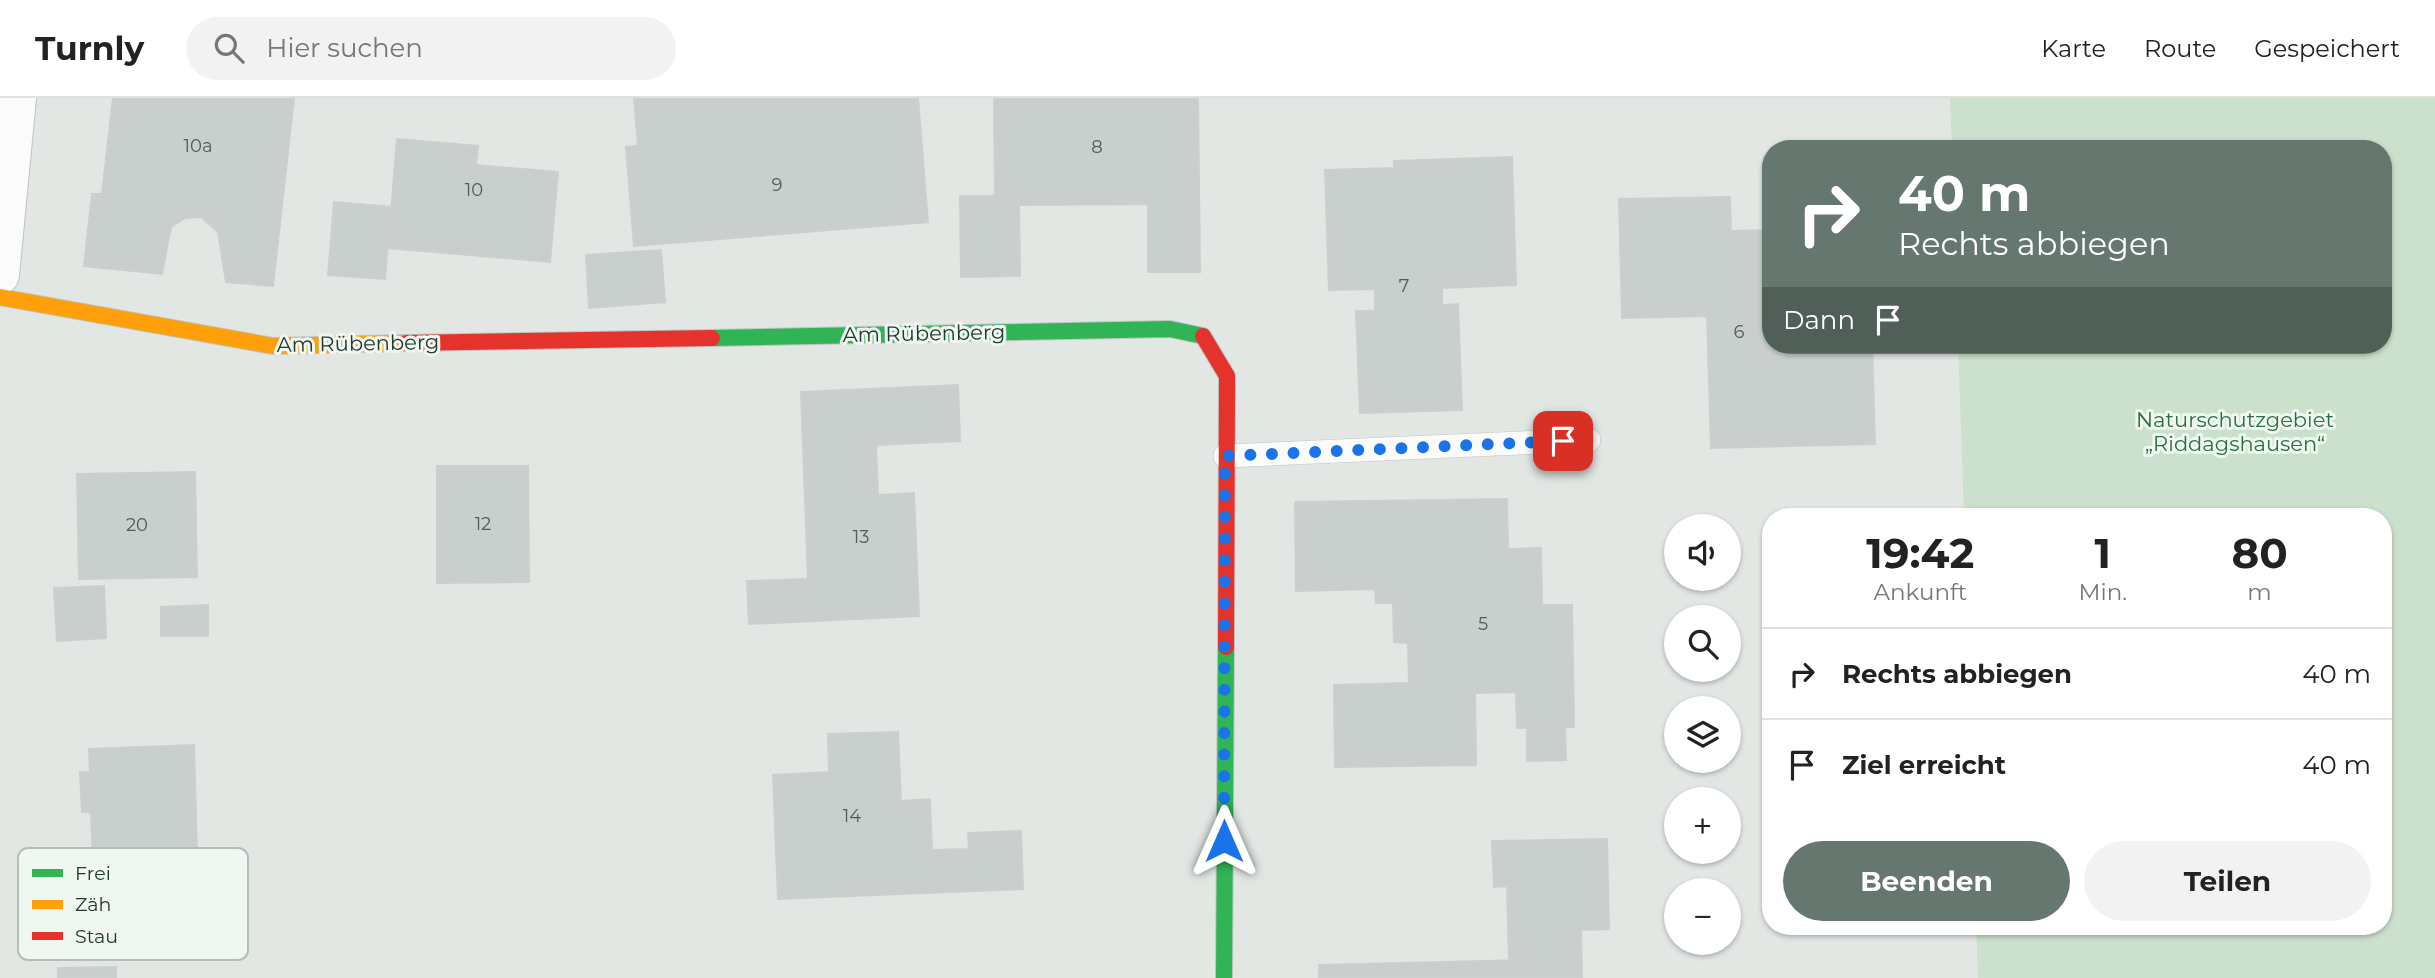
<!DOCTYPE html>
<html lang="de">
<head>
<meta charset="utf-8">
<style>
	:root { --surface:#fff; --page:#f2f2f2; --text:#222; --muted:#767676; --line:#e0e0e0; --accent:#65776e }
	body { margin:0; font-family:Montserrat,sans-serif; background:var(--page); color:var(--text); height:100vh; display:flex; flex-direction:column; font-size:26px; white-space:nowrap }
	* { box-sizing:border-box; margin:0 }
	p { font-size:23px; color:var(--muted) }
	.icon { flex:none; width:38px; height:38px; fill:none; stroke:currentColor; stroke-width:2; stroke-linecap:round; stroke-linejoin:round }
	.map { position:relative; flex:1; overflow:hidden }
	.drawer { position:absolute; left:1762px; top:410px; width:630px; height:427px; display:flex; flex-direction:column; background:var(--surface); border-radius:28px; box-shadow:0 2px 5px #0004 }
	.drawer>* { flex:none }
	.hud { position:absolute; left:1762px; top:42px; width:630px; height:214px; border-radius:28px; box-shadow:0 2px 5px #0004; background:#65776e; color:#fff; overflow:hidden }
	.tools { position:absolute; left:1664px; top:416px; display:grid; gap:14px }
	.tools a { display:grid; place-items:center; width:77px; height:77px; border-radius:50%; background:var(--surface); box-shadow:0 2px 5px #0004; font-size:35px }
	.pin { position:absolute; display:grid; place-items:center; width:60px; height:60px; color:#fff; margin:-30px; border-radius:14px; box-shadow:0 4px 10px #0006 }
	.me { position:absolute; width:77px; margin:-38px; rotate:0deg; stroke-linejoin:round; filter:drop-shadow(0 0 5px #0008) }
	.turn { display:flex; align-items:center; gap:24px; height:147px; padding:0 21px; font-size:32px }
	.turn .icon { width:91px; height:91px; stroke-width:2.5 }
	.turn b { display:block; font-size:49px; line-height:60px }
	.then { display:flex; align-items:center; height:66px; padding:0 21px; background:#0003; gap:14px; font-size:26px }
	.eta { display:flex; justify-content:space-evenly; align-items:center; height:119px; text-align:center }
	.eta b { font-size:42px; font-weight:700; line-height:49px }
	.primary-button { display:flex; gap:14px; margin-top:auto; padding:14px 21px }
	.primary-button a { flex:1; height:80px; border-radius:42px; background:var(--accent); color:#fff; font-size:28px; font-weight:700; line-height:80px; text-align:center }
	.primary-button a+a { background:var(--page); color:var(--text) }
	ul { padding:0; list-style:none }
	li { display:flex; align-items:center; gap:21px; height:91px; padding:0 21px; border-top:2px solid var(--line) }
	li div { flex:1 }
	li b { display:block; font-size:26px }
	li em { font-style:normal }
	header { display:flex; align-items:center; gap:42px; box-sizing:border-box; height:98px; padding:0 35px; background:var(--surface); border-bottom:2px solid var(--line) }
	header strong { font-size:33px }
	nav { display:flex; gap:38px; margin-inline-start:auto; font-size:24px }
	.search { width:490px; height:63px; background:var(--page); display:flex; align-items:center; gap:18px; box-sizing:border-box; padding:0 24px; border-radius:38px; color:var(--muted); font-size:26px }
	.map>svg:first-child { display:block }
	.green { fill:#cbe1cd }
	.building { fill:#c9cfcc; stroke:#cbd0cd; stroke-width:2 }
	.lines { fill:none; stroke-linecap:round; stroke-linejoin:round }
	.lane-casing { stroke:#bfc4c1; stroke-width:24 }
	.street-casing { stroke:#bfc4c1; stroke-width:40 }
	.fast-casing { stroke:#bec5c1; stroke-width:18 }
	.slow-casing { stroke:#bec5c1; stroke-width:18 }
	.jam-casing { stroke:#bec5c1; stroke-width:18 }
	.lane { stroke:#fbfbfb; stroke-width:23 }
	.street { stroke:#fbfbfb; stroke-width:38 }
	.fast { stroke:#30b455; stroke-width:16 }
	.slow { stroke:#ff9f0a; stroke-width:16 }
	.jam { stroke:#e5322d; stroke-width:16 }
	.route { stroke:#1a73e8; stroke-width:12; stroke-dasharray:0 21.6 }
	.labels { text-anchor:middle; dominant-baseline:central; stroke-width:6; stroke-linejoin:round; paint-order:stroke }
	.number-label { font-size:18px; fill:#4c6057 }
	.street-label { font-size:21px; fill:#213a2f; stroke:#f0f7f2 }
	.park-label { font-size:21px; fill:#2b713a; stroke:#f0f7f2 }
	.key { fill:#f0f7f2; stroke:#b2beb8; stroke-width:2 }
	.key-label { font-size:19px; fill:#213a2f }
</style>
</head>
<body>
<header>
<strong>Turnly</strong>
<div class="search"><svg class="icon" aria-label="search" viewBox="0 0 24 24"><circle cx="10" cy="10" r="6"/><path d="M15 15l6 6"/></svg>Hier suchen</div>
<nav><a>Karte</a><a>Route</a><a>Gespeichert</a></nav>
</header>
<div class="map">
<svg width="2435" height="880" viewBox="0 0 2435 880">
	<rect width="100%" height="100%" fill="#e2e7e4"/>
	<path class="green" d="M 1950,0 L 2435,0 L 2435,880 L 1978,880 L 1976,828 L 2384,828 L 2384,418 L 1964,418 L 1958,247 L 2384,247 L 2384,51 L 1952,51 Z"/>
	<path class="building" d="M 113,0 L 294,0 L 273,188 L 226,184 L 218,134 L 201,119 L 185,120 L 171,129 L 162,176 L 84,168 L 92,96 L 102,96 Z
		M 634,0 L 918,0 L 928,124 L 634,148 L 626,49 L 638,48 Z
		M 994,0 L 1198,0 L 1200,174 L 1148,174 L 1148,106 L 1019,107 L 1020,178 L 961,179 L 960,98 L 995,98 Z
		M 397,41 L 478,48 L 476,67 L 558,74 L 550,164 L 388,150 Z
		M 1512,59 L 1516,187 L 1442,190 L 1442,207 L 1458,206 L 1462,312 L 1360,315 L 1356,213 L 1375,213 L 1375,191 L 1329,192 L 1325,72 L 1394,70 L 1394,63 Z
		M 1730,99 L 1731,133 L 1771,132 L 1771,247 L 1872,247 L 1875,346 L 1711,350 L 1707,218 L 1622,220 L 1619,101 Z
		M 334,104 L 391,109 L 385,181 L 328,177 Z
		M 661,152 L 665,204 L 589,210 L 586,157 Z
		M 958,287 L 960,343 L 876,347 L 878,397 L 914,395 L 919,518 L 749,526 L 747,483 L 808,481 L 801,294 Z
		M 437,368 L 528,368 L 529,484 L 437,485 Z
		M 195,374 L 197,479 L 79,481 L 77,376 Z
		M 1507,401 L 1508,451 L 1541,450 L 1542,507 L 1572,507 L 1574,629 L 1517,630 L 1516,594 L 1475,595 L 1476,667 L 1335,669 L 1334,587 L 1409,585 L 1408,545 L 1394,544 L 1393,505 L 1376,505 L 1375,491 L 1296,493 L 1295,404 Z
		M 104,488 L 106,540 L 57,543 L 54,490 Z
		M 208,507 L 208,538 L 161,538 L 161,509 Z
		M 1565,630 L 1566,662 L 1527,663 L 1527,631 Z
		M 898,634 L 901,703 L 930,701 L 932,752 L 969,751 L 968,735 L 1021,733 L 1023,791 L 778,801 L 773,677 L 829,674 L 828,636 Z
		M 194,647 L 198,792 L 94,796 L 91,714 L 82,714 L 80,674 L 90,674 L 89,651 Z
		M 1607,741 L 1609,831 L 1581,832 L 1582,880 L 1530,880 L 1530,862 L 1509,861 L 1507,788 L 1494,789 L 1492,743 Z
		M 1530,862 L 1530,880 L 1319,880 L 1319,867 Z
		M 116,869 L 116,880 L 58,880 L 58,870 Z"/>
	<g class="lines">
		<defs>
			<path id="lane" d="M 1225,358 L 1589,342"/>
			<path id="street" d="M 0,177 L 17,0"/>
			<path id="fast" d="M 712,240 L 1170,231 L 1203,238
				M 1224,880 L 1226,549"/>
			<path id="slow" d="M 0,199 L 273,248 L 406,245"/>
			<path id="jam" d="M 1203,238 L 1227,278 L 1226,549
				M 406,245 L 712,240"/>
		</defs>
		<use href="#lane" class="lane-casing"/>
		<use href="#street" class="street-casing"/>
		<use href="#fast" class="fast-casing"/>
		<use href="#slow" class="slow-casing"/>
		<use href="#jam" class="jam-casing"/>
		<use href="#lane" class="lane"/>
		<use href="#street" class="street"/>
		<use href="#fast" class="fast"/>
		<use href="#slow" class="slow"/>
		<use href="#jam" class="jam"/>
	</g>
	<g class="lines">
		<path class="route" d="M 1224,743 L 1225,358 L 1563,343"/>
	</g>
	<g class="labels">
		<g class="number-label">
			<text x="198" y="48">10a</text>
			<text x="1097" y="49">8</text>
			<text x="777" y="87">9</text>
			<text x="474" y="92">10</text>
			<text x="1404" y="188">7</text>
			<text x="1739" y="234">6</text>
			<text x="483" y="426">12</text>
			<text x="137" y="427">20</text>
			<text x="861" y="439">13</text>
			<text x="1483" y="526">5</text>
			<text x="852" y="718">14</text>
		</g>
		<g class="street-label">
			<text transform="translate(924 235) rotate(-1)">Am Rübenberg</text>
			<text transform="translate(358 245) rotate(-1)">Am Rübenberg</text>
		</g>
		<g class="park-label">
			<text x="2235" y="321">Naturschutzgebiet<tspan x="2235" dy="24">„Riddagshausen“</tspan></text>
		</g>
	</g>
	<rect x="18" y="750" width="230" height="112" rx="10" class="key"/>
	<rect x="32" y="771" width="31" height="8" fill="#30b455"/>
	<rect x="32" y="802" width="31" height="9" fill="#ff9f0a"/>
	<rect x="32" y="834" width="31" height="8" fill="#e5322d"/>
	<g class="key-label">
		<text x="75" y="782">Frei</text>
		<text x="75" y="813">Zäh</text>
		<text x="75" y="845">Stau</text>
	</g>
</svg>
<div class="tools">
<a><svg class="icon" aria-label="sound" viewBox="0 0 24 24"><path d="M4 9h4l5-4v14l-5-4H4zM17 9q2 3 0 6"/></svg></a>
<a><svg class="icon" aria-label="search" viewBox="0 0 24 24"><circle cx="10" cy="10" r="6"/><path d="M15 15l6 6"/></svg></a>
<a><svg class="icon" aria-label="layers" viewBox="0 0 24 24"><path d="M12 4l9 5-9 5-9-5zM3 14l9 5 9-5"/></svg></a>
<a>+</a>
<a>−</a>
</div>
<div class="pin" style="left:1563px;top:343px;background:#d93025"><svg class="icon" aria-label="arrive" viewBox="0 0 24 24"><path d="M6 21V4h12l-3 4 3 4H6"/></svg></div>
<svg class="me" style="left:1224px;top:743px" viewBox="-20 -20 40 40"><path d="M0-17L14 15 0 8-14 15z" fill="#1a73e8" stroke="#fff" stroke-width="4"/></svg>
<div class="hud">
<div class="turn"><svg class="icon" aria-label="right" viewBox="0 0 24 24"><path d="M7 20v-9h11M14 6l5 5-5 5"/></svg><div><b>40 m</b>Rechts abbiegen</div></div>
<div class="then">Dann<svg class="icon" aria-label="arrive" viewBox="0 0 24 24"><path d="M6 21V4h12l-3 4 3 4H6"/></svg></div>
</div>
<section class="drawer">
<div class="eta">
<div><b>19:42</b><p>Ankunft</p></div>
<div><b>1</b><p>Min.</p></div>
<div><b>80</b><p>m</p></div>
</div>
<ul>
<li><svg class="icon" aria-label="right" viewBox="0 0 24 24"><path d="M7 20v-9h11M14 6l5 5-5 5"/></svg><div><b>Rechts abbiegen</b></div><em>40 m</em></li>
<li><svg class="icon" aria-label="arrive" viewBox="0 0 24 24"><path d="M6 21V4h12l-3 4 3 4H6"/></svg><div><b>Ziel erreicht</b></div><em>40 m</em></li>
</ul>
<div class="primary-button"><a>Beenden</a><a>Teilen</a></div>
</section>
</div>
</body>
</html>
